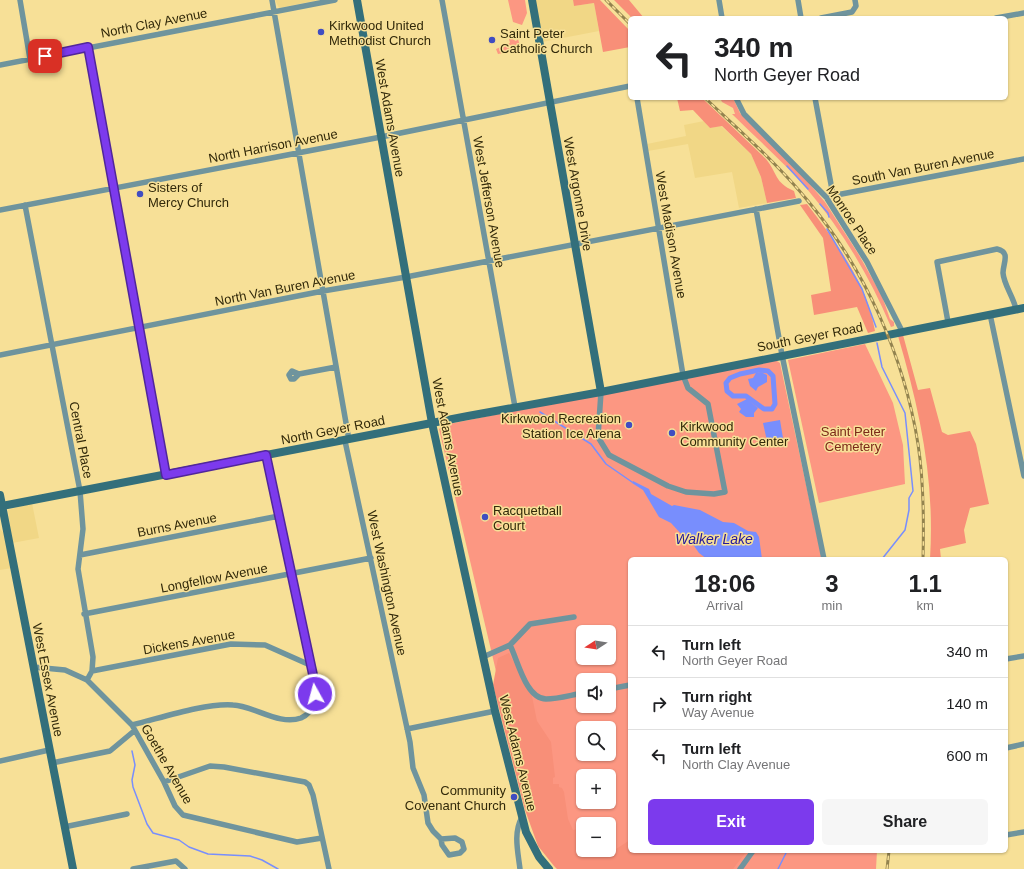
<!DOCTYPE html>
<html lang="en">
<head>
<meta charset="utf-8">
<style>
	:root { --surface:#fff; --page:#f6f6f6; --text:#202124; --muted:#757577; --line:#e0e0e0; --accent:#7c3aed }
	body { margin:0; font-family:Helvetica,sans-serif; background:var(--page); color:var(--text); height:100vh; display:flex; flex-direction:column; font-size:15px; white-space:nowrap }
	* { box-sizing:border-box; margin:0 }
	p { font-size:13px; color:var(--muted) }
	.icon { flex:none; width:22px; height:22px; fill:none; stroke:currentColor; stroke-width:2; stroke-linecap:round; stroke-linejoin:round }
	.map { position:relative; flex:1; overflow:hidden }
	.sheet { position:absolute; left:628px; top:557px; width:380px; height:296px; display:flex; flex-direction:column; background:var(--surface); border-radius:6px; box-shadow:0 1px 3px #0004 }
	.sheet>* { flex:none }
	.guide { position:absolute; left:628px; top:16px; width:380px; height:84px; border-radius:6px; box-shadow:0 1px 3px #0004; background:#fff; color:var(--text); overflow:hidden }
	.needle { width:26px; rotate:258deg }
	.controls { position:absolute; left:576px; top:625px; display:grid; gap:8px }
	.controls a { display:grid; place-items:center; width:40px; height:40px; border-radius:6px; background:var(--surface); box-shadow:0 1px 3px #0004; font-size:20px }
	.pin { position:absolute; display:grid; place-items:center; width:34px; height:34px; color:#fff; margin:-17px; border-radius:8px; box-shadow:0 2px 6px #0006 }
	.me { position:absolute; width:44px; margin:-22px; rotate:353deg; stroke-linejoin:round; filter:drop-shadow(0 0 3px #0008) }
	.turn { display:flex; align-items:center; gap:14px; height:84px; padding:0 20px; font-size:18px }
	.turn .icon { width:52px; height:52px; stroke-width:2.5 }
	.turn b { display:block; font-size:28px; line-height:34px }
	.eta { display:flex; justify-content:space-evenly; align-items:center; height:68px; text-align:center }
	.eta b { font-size:24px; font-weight:600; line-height:28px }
	.action { display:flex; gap:8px; margin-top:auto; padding:8px 20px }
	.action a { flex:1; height:46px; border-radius:6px; background:var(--accent); color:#fff; font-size:16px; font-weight:600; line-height:46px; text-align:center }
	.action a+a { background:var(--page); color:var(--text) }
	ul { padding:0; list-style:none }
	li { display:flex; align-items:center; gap:12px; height:52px; padding:0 20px; border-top:1px solid var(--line) }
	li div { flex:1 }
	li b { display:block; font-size:15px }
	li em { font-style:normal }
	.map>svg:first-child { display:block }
	.built { fill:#f1d786 }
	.green { fill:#fc9782; fill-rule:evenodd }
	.forest { fill:#f88f78 }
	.water { fill:#788efd }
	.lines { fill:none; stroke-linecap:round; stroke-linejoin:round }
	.stream { stroke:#788efd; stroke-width:1.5 }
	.canal { stroke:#788efd; stroke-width:5 }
	.street { stroke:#6f949d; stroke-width:5.5 }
	.secondary { stroke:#336f7b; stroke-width:8 }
	.rail-casing { stroke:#93834f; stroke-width:3 }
	.rail { stroke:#f7e097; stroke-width:1.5; stroke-dasharray:4.5; stroke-linecap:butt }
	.route-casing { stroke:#51269a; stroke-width:10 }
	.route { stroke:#7c3aed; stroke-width:7 }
	.poi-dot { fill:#404dc1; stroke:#f7e097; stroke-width:1.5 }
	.labels { text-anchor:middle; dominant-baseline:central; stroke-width:3; stroke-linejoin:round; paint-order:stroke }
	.street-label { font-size:13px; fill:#32290a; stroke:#f7e097 }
	.poi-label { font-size:13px; fill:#32290a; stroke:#f7e097; text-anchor:start }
	.park-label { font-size:13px; fill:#7b2919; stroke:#f7e097 }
	.water-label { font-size:14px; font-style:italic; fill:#23189b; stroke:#f7e097 }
</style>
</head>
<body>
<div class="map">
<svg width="1024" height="869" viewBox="0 0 1024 869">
	<rect width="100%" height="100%" fill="#f7e097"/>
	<path class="built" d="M 275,0 L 319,0 L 279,8 Z
		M 535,0 L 573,0 L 574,6 L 594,3 L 599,31 L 542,42 Z
		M 704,121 L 710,128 L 721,126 L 751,154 L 761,177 L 767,203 L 739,208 L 732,172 L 695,178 L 688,144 L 648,151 L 647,144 L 686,136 L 684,125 Z
		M 32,503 L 39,538 L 12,543 L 8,510 Z
		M 0,529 L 5,534 L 12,568 L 0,570 Z"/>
	<path class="green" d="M 508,0 L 525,0 L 527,13 L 522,25 L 513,22 Z
		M 509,39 L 512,39 L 516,41 L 518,39 L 521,49 L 498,54 L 496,49 L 510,43 Z
		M 720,98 L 733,98 L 740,113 L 801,174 L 825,202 L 859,255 L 882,296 L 890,319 L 894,322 L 894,326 L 891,327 C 870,277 842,230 807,189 C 784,162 757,139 732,114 L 735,114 L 733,108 L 722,102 Z
		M 865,344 L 893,403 L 903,445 L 905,484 L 819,503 L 788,360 Z
		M 774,359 L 780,363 L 822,559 L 630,559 L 630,851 L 877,851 L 876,869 L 558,869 L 531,820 L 439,429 L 444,425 ZM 583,632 L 609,632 L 609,658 L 583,658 ZM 583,680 L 609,680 L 609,706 L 583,706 ZM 583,728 L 609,728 L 609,754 L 583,754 ZM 583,776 L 609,776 L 609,802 L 583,802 ZM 583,824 L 609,824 L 609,850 L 583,850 Z"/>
	<path class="forest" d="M 573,0 L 600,0 L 630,31 L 630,47 L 603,52 L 594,3 L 574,6 Z
		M 614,0 L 629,0 L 644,18 L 632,18 Z
		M 677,98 L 702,98 L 766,159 C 778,174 774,182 794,191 L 796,198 L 767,203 L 761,177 L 751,154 L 722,126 L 710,128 L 693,110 L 680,111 Z
		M 807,204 C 836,242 867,283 875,331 L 868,333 L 857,307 L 814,315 L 811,295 L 831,291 L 823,238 L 800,205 Z
		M 903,335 L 918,390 L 930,388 L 942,432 L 948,435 L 970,431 L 976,444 L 989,504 L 970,508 L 964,530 L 966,543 L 940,549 L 941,559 L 930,559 C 935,480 920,411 898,336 Z
		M 509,653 L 532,696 L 537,721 L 551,742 L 555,777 L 553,778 L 553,784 L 559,784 L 559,787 L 562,788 L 564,792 L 568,819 L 573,830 L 579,829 L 583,850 L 613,851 L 630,840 L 630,851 L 747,851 L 733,869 L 557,869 L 554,866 L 538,846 L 525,810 L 493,685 L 498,658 Z"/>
	<path class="water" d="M 761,372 L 767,375 L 767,382 L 758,387 L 756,391 L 750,386 L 748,379 L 753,378 L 756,373 Z
		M 747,399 L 758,408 L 754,413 L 754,417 L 746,417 L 739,412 L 741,409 L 737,404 Z
		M 780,420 L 783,438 L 767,441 L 763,423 Z
		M 633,481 L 649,489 L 651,494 L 672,506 L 674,505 L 700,510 L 723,522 L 734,523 L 748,531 L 756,532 L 759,537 L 762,559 L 707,559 L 699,553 L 692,543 L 683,536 L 671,523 L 659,517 L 643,490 L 632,483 Z"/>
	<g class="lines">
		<path class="stream" d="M 787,166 L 808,189
			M 820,204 L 828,213 L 829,217
			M 827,229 L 862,289 L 876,327
			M 877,343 L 882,367 L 905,413 L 913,491 L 909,498 L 909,510 L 905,530 L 882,559
			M 540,412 L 591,444 L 606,464 L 632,482
			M 132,751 L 135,765 L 132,780 L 133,787 L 147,824 L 153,833 L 179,840 L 189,847 L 208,854 L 250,856 L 262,860 L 278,869
			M 778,869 L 787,851"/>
		<path class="canal" d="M 759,370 L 768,371 L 773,376 L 775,404 L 772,409 L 764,409 L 746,396 L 733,396 L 727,391 L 726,383 L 730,378 L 740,374 Z"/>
		<path class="street" d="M 20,0 L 30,59
			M 272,0 L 349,440
			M 442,0 L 515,407
			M 719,0 L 722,18
			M 798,0 L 801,18
			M 821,18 L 852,12 L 856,6 L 855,0
			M 996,18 L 1024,13
			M 88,47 L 166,475
			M 0,65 L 335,0
			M 736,98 L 744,114 L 826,197 L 867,262 L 902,331
			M 815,98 L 833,195
			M 826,197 L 1024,159
			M 25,205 L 80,491 L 83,529 L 78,569 L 93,657 L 92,671 L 87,680
			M 756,209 L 782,355 L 824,559
			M 0,210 L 381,137 L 630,86
			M 990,314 L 1024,476
			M 948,322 L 937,262 L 997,249 C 1011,252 1003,263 1003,273 C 1004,285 1013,296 1016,309
			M 0,355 L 323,291 L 406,277 L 799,201
			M 299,374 L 294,379 L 291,379 L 289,375 L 292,371 L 299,374 L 336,367
			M 601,392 L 598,437 L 609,455 L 668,486 L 686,492 L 714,494 L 725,492 L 708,404 L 688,388 L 683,375 L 637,98
			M 345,441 L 410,742 L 413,768 L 424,795 L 428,823 L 433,831 L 441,839
			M 80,555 L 279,516
			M 84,614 L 371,558
			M 510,645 C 518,661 526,699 546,699 C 558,699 571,695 583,693
			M 483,657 L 510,645 L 530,624 L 574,617
			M 1006,659 L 1024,656
			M 33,667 L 65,670 L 87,680 L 132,725 L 164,782 L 175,806 L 183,815 L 297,842 L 322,838
			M 92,671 L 231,644 L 265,645 L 310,665
			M 609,689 L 630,685
			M 132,725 C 161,718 204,703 233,705 C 255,706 279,726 301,718 C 315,712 315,698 315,684 L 266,455
			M 407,729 L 495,711
			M 1006,748 L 1024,744
			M 0,761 L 49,750
			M 52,763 L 110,751 L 134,731
			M 164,782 L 210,766 L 224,767 L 305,782 L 309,785 L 313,795 L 329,869
			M 64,827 L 127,814
			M 1006,835 L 1024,832
			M 455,838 L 462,842 L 464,849 L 460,853 L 449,855 L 442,845 L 441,839 Z
			M 133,869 L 176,861 L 185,869
			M 520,869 C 518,852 513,833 522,817
			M 740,869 L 753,851"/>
		<path class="secondary" d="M 357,0 L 432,423 L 495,711 L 526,832 L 539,857 L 549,869
			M 532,0 L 601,392
			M 0,495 L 73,869
			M 0,508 L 2,506 L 468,416 L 601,392 L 1024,308"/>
		<defs>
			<path id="rail" d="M 606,0 L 630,24
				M 705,98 C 740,131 777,163 808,201 C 865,269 904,356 918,444 C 924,482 924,521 923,559
				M 887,869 L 889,851"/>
		</defs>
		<use href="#rail" class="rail-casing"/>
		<use href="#rail" class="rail"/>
	</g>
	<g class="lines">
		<defs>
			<path id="route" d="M 45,56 L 88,47 L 166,475 L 266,455 L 315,684 L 315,694"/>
		</defs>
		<use href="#route" class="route-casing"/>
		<use href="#route" class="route"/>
	</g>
	<g class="poi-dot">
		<circle cx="321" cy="32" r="4"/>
		<circle cx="492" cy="40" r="4"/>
		<circle cx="140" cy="194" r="4"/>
		<circle cx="629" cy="425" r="4"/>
		<circle cx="672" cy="433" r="4"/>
		<circle cx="485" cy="517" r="4"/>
		<circle cx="514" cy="797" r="4"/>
	</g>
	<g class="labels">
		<g class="street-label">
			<text transform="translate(154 23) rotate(-11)">North Clay Avenue</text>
			<text transform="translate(390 118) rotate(80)">West Adams Avenue</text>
			<text transform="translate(273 146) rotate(-11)">North Harrison Avenue</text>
			<text transform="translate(923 167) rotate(-11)">South Van Buren Avenue</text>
			<text transform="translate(578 194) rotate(80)">West Argonne Drive</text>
			<text transform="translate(489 202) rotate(80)">West Jefferson Avenue</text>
			<text transform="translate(852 220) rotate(56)">Monroe Place</text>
			<text transform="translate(671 235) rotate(80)">West Madison Avenue</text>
			<text transform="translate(285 288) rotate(-11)">North Van Buren Avenue</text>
			<text transform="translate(810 337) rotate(-11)">South Geyer Road</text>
			<text transform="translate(333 430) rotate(-11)">North Geyer Road</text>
			<text transform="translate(448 437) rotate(79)">West Adams Avenue</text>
			<text transform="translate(81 440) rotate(79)">Central Place</text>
			<text transform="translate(177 525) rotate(-11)">Burns Avenue</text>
			<text transform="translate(214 578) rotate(-11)">Longfellow Avenue</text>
			<text transform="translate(387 583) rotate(78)">West Washington Avenue</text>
			<text transform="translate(189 642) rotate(-10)">Dickens Avenue</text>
			<text transform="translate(48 680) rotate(79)">West Essex Avenue</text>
			<text transform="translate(518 753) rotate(76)">West Adams Avenue</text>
			<text transform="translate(167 764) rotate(60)">Goethe Avenue</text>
		</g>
		<g class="poi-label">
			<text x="329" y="25">Kirkwood United<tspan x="329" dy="15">Methodist Church</tspan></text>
			<text x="500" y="33">Saint Peter<tspan x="500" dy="15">Catholic Church</tspan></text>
			<text x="148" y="187">Sisters of<tspan x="148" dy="15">Mercy Church</tspan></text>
			<text x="621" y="418" text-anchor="end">Kirkwood Recreation<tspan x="621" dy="15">Station Ice Arena</tspan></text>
			<text x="680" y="426">Kirkwood<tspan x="680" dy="15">Community Center</tspan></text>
			<text x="493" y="510">Racquetball<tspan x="493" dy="15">Court</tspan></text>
			<text x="506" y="790" text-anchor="end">Community<tspan x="506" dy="15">Covenant Church</tspan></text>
		</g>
		<g class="park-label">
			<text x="853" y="431">Saint Peter<tspan x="853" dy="15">Cemetery</tspan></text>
		</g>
		<g class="water-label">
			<text x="714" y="539">Walker Lake</text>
		</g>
	</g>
</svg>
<div class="controls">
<a><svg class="needle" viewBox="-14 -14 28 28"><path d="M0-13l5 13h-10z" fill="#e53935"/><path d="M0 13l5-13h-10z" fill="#757577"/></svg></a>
<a><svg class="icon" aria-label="sound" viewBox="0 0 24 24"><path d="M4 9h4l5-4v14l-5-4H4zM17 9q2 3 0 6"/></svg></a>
<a><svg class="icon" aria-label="search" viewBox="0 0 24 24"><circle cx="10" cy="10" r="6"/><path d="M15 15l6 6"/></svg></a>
<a>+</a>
<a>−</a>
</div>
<div class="pin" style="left:45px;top:56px;background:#d93025"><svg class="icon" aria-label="arrive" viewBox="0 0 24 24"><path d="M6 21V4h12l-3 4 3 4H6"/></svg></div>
<svg class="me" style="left:315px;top:694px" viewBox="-20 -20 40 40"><circle r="17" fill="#7c3aed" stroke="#fff" stroke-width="3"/><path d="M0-11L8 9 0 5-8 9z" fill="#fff"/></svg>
<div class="guide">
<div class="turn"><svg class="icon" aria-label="left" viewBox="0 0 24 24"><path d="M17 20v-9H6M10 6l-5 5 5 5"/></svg><div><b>340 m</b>North Geyer Road</div></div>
</div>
<section class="sheet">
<div class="eta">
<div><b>18:06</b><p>Arrival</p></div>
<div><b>3</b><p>min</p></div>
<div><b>1.1</b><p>km</p></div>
</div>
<ul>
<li><svg class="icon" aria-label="left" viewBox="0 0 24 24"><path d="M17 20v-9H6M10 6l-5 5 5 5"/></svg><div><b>Turn left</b><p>North Geyer Road</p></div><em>340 m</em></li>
<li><svg class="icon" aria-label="right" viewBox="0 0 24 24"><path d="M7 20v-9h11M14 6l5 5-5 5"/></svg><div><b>Turn right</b><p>Way Avenue</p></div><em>140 m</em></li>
<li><svg class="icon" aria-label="left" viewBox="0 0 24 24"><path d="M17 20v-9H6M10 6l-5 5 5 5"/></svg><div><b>Turn left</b><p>North Clay Avenue</p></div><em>600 m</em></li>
</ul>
<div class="action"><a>Exit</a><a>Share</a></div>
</section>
</div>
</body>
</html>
